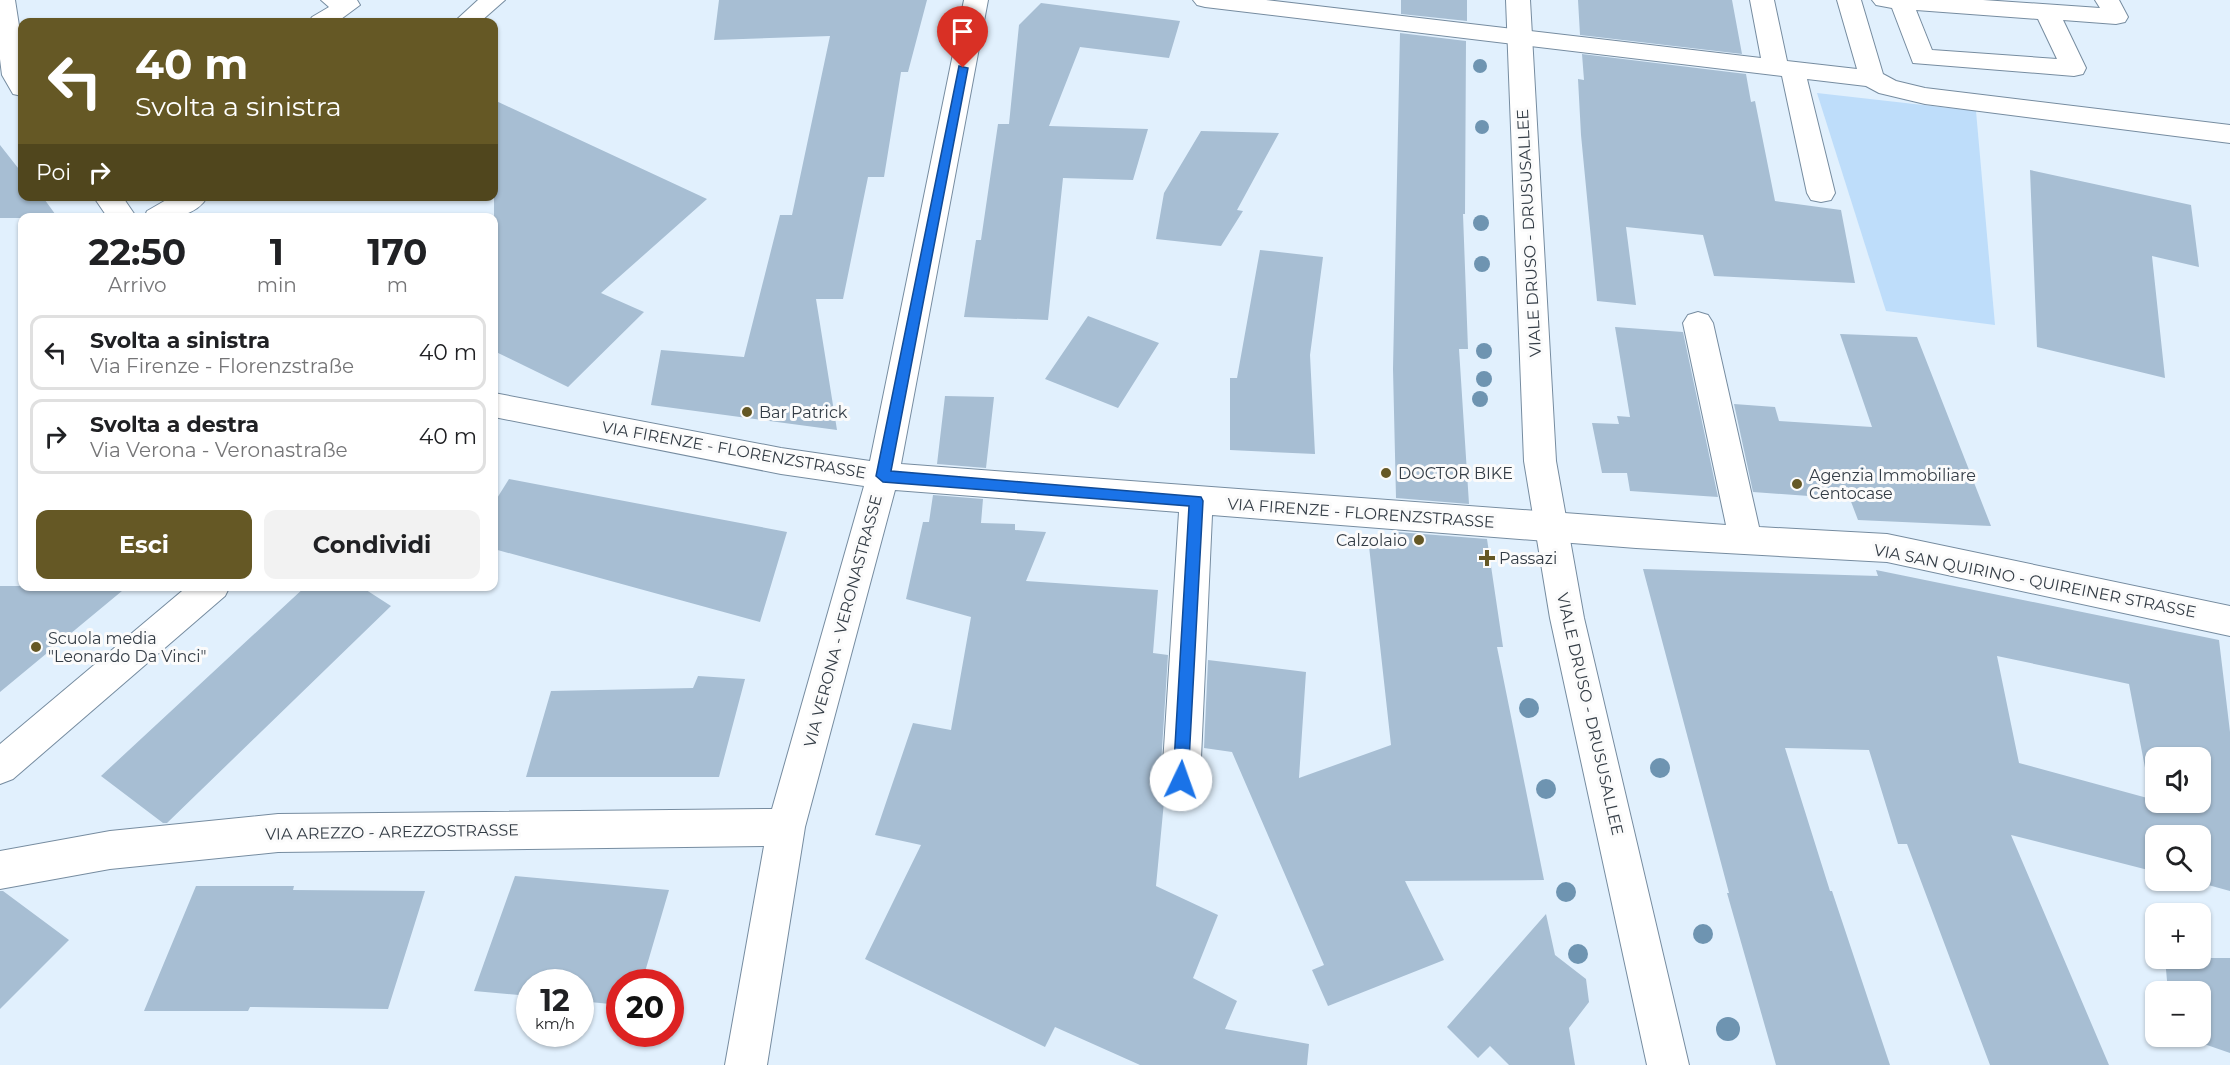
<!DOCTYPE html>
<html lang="it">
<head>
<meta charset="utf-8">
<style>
	:root { --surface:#fff; --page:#f2f2f2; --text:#202124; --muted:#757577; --line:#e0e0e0; --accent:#655825 }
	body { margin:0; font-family:Montserrat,sans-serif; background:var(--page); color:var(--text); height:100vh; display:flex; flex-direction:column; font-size:22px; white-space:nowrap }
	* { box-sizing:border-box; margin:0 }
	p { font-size:20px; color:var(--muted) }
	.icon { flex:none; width:33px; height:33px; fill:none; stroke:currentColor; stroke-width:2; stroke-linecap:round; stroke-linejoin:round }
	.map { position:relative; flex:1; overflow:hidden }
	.drawer { position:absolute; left:18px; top:213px; width:480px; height:378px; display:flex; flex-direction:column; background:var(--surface); border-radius:12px; box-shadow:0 2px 4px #0004 }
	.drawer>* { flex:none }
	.top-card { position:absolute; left:18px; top:18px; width:480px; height:183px; border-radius:12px; box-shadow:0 2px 4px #0004; background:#655825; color:#fff; overflow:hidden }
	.controls { position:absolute; left:2145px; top:747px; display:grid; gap:12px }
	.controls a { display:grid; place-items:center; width:66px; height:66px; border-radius:12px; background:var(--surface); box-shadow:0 2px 4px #0004; font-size:30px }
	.speed { position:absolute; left:516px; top:969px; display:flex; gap:12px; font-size:30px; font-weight:700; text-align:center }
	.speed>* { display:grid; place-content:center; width:78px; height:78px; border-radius:50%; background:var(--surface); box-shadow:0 2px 4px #0004; line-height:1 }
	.speed small { font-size:15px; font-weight:400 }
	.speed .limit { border:9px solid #d22; background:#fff; color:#111 }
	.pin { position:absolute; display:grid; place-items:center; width:51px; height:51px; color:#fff; margin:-62px -26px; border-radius:50% 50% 50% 0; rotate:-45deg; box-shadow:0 0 6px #0007 }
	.pin .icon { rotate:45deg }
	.me { position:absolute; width:66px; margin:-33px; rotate:3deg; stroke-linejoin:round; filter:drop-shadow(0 0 4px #0008) }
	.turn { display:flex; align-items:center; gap:21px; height:126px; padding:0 18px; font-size:27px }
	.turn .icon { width:78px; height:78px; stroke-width:2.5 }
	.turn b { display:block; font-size:42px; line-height:51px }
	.then { display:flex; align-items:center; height:57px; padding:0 18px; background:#0003; gap:12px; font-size:22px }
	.eta { display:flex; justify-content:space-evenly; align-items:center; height:102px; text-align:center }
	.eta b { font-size:36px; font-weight:700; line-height:42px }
	.action { display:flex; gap:12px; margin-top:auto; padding:12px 18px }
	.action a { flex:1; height:69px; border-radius:12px; background:var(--accent); color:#fff; font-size:24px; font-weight:700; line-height:69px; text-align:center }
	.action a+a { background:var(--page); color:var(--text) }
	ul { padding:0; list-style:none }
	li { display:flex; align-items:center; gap:18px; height:75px; margin:0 12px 9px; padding:0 6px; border:3px solid var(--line); border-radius:12px }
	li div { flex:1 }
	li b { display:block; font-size:22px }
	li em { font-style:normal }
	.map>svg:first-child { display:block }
	.green { fill:#beddfa }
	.building { fill:#a7bed3; fill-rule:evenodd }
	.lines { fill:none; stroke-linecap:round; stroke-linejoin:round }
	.minor-casing { stroke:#768ca0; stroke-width:2 }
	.major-casing { stroke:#768ca0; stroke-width:2 }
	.minor { fill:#fff; fill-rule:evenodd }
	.major { fill:#fff; fill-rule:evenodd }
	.tree { fill:#6e94b1 }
	.route { fill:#1a73e8; stroke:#114b97; stroke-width:1.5 }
	.poi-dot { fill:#655825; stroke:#fbfbfb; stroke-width:2 }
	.labels { text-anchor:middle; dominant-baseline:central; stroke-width:6; stroke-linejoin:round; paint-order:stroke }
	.street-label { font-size:16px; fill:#343d46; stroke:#fbfbfb }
	.poi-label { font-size:16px; fill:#343d46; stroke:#fbfbfb; text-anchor:start }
</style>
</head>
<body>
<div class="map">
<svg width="2230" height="1065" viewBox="0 0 2230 1065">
	<rect width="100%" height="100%" fill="#e1f0fd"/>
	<path class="green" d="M 1817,93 L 1976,111 L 1995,325 L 1886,311 Z"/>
	<path class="building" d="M 719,0 L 927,0 L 908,72 L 901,72 L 884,177 L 868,177 L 843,299 L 816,299 L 837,430 L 651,405 L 661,350 L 744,357 L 780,215 L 792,215 L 830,36 L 714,40 Z
		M 1401,0 L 1467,0 L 1467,21 L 1401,14 Z
		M 1578,0 L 1732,0 L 1742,54 L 1580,35 Z
		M 1041,3 L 1180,21 L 1169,58 L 1080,47 L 1049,126 L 1148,129 L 1133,180 L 1063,178 L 1048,320 L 964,317 L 976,240 L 981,240 L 998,124 L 1009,124 L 1019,25 Z
		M 1400,33 L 1466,41 L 1465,214 L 1463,214 L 1468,349 L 1459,349 L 1469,504 L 1396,498 L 1393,369 Z
		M 1582,54 L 1746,74 L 1751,102 L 1755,101 L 1775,201 L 1841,210 L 1855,283 L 1714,276 L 1703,235 L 1626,227 L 1636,305 L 1597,301 L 1581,135 L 1578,79 L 1584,80 Z
		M 494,100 L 707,199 L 601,293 L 644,312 L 568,387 L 494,351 Z
		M 1201,131 L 1279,133 L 1237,210 L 1243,211 L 1221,246 L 1156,239 L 1164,193 Z
		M 0,145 L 22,173 L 22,196 L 42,196 L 58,218 L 0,218 Z
		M 2030,170 L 2191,205 L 2199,267 L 2152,256 L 2165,378 L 2037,347 Z
		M 1260,250 L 1323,257 L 1310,355 L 1315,454 L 1230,450 L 1230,378 L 1237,378 Z
		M 1088,316 L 1159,343 L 1118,408 L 1045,379 Z
		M 1615,327 L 1683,332 L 1718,497 L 1630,491 L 1627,473 L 1602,473 L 1592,423 L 1619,424 L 1617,416 L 1630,417 Z
		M 1840,334 L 1917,337 L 1991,526 L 1858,520 L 1850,499 L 1753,492 L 1734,404 L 1775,407 L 1779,421 L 1872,427 Z
		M 945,396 L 994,397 L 986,468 L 937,464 Z
		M 509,479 L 787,532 L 760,622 L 494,549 L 494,503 Z
		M 933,495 L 983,499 L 981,523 L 1015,524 L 1015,530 L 1046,532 L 1026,581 L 1158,590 L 1153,653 L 1168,655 L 1160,780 L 1165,791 L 1156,886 L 1218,915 L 1193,978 L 1237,1001 L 1225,1029 L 1309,1044 L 1307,1065 L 1140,1065 L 1055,1027 L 1045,1047 L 865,959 L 921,845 L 875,835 L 913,723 L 951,730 L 971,617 L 906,599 L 923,522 L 929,522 Z
		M 1397,532 L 1487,539 L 1503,647 L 1497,647 L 1544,880 L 1405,881 L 1444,960 L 1328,1006 L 1312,970 L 1324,965 L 1232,752 L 1204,748 L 1208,660 L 1306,672 L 1299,778 L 1391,745 L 1369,546 L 1391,546 L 1390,536 L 1398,536 Z
		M 1643,569 L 1878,576 L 1876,570 L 2219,640 L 2230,732 L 2230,891 L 2190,880 L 2200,880 L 2200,836 L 2156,836 L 2156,872 L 2011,835 L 2109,1065 L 1990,1065 L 1907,844 L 1898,844 L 1869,750 L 1785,748 L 1830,891 L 1832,891 L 1890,1065 L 1776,1065 L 1727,893 L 1729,893 ZM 1997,656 L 2129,684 L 2151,799 L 2019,763 ZM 2156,758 L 2200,758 L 2200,802 L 2156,802 Z
		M 0,586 L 128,586 L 0,692 Z
		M 306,586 L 360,586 L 391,606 L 167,823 L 163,823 L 101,776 Z
		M 698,676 L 745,679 L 719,777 L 526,777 L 551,691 L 693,688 Z
		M 515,876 L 669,890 L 642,982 L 620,982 L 620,1005 L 580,1001 L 580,982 L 530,982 L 530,996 L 474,991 Z
		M 196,886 L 294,886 L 293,890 L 425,891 L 388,1009 L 250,1007 L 248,1011 L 144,1011 Z
		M 0,891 L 3,891 L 69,940 L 0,1009 Z
		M 1546,914 L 1555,955 L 1586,979 L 1589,1002 L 1569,1028 L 1575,1065 L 1509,1065 L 1490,1046 L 1478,1058 L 1447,1027 Z
		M 2165,958 L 2230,958 L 2230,1053 L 2181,1036 L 2200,1036 L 2200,992 L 2168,992 Z"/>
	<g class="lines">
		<defs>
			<path id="minor" d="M 0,0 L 15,0 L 22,45 L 22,96 L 13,94 L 2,75 L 0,59 Z
				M 321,0 L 357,0 L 360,5 L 337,22 L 309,22 L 312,17 L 329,7 Z
				M 478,0 L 505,0 L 480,22 L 454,22 Z
				M 964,0 L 988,0 L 901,464 L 1726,525 L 1683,323 L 1688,315 L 1698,312 L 1708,315 L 1713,323 L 1759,527 L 1887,534 L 2230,606 L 2230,636 L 1887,562 L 1636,548 L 1212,515 L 1200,780 L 1194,792 L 1181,798 L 1168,792 L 1162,780 L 1179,512 L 895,490 L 805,827 L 767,1065 L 725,1065 L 764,846 L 278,852 L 110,869 L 0,889 L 0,851 L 110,831 L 278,814 L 772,809 L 864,486 L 781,474 L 494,417 L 494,393 L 781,448 L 870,461 Z
				M 1193,0 L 1266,0 L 1761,58 L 1750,0 L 1774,0 L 1787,61 L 1857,69 L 1837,0 L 1861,0 L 1883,74 L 1896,81 L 1925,88 L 2230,125 L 2230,143 L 1925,104 L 1879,93 L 1866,86 L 1807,79 L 1835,193 L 1831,200 L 1821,202 L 1811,200 L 1807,193 L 1782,76 L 1205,7 L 1197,5 Z
				M 1872,0 L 1983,0 L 2100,8 L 2095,0 L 2119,0 L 2128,17 L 2125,22 L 2116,24 L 2063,20 L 2086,68 L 2083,74 L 2074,76 L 1913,63 L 1892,8 L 1876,5 ZM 1916,10 L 2038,19 L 2057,59 L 1932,50 Z
				M 93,196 L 122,196 L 137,218 L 108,218 Z
				M 173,196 L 208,196 C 195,219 167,218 144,218 L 147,211 Z
				M 188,586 L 230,586 L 225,596 L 13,779 L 0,784 L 0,744 Z"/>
			<path id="major" d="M 1506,0 L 1530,0 L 1556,461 L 1584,618 L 1689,1065 L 1647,1065 L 1550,618 L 1524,461 Z"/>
		</defs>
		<use href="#minor" class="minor-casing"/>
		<use href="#major" class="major-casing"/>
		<use href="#minor" class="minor"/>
		<use href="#major" class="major"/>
	</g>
	<g class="tree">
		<circle cx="1480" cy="66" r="7"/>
		<circle cx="1482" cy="127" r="7"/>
		<circle cx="1481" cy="223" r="8"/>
		<circle cx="1482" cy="264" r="8"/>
		<circle cx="1484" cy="351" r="8"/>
		<circle cx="1484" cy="379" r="8"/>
		<circle cx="1480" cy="399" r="8"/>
		<circle cx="1529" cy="708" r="10"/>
		<circle cx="1660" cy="768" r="10"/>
		<circle cx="1546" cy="789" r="10"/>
		<circle cx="1566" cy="892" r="10"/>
		<circle cx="1703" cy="934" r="10"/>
		<circle cx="1578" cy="954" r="10"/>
		<circle cx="1728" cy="1029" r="12"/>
	</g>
	<path class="route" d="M 959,66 L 968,68 L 891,471 L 1201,497 L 1203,501 L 1188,780 L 1186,786 L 1181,788 L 1175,786 L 1173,780 L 1189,506 L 883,482 L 876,476 Z"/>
	<g class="poi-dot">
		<circle cx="747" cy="412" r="6"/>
		<circle cx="1386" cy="473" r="6"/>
		<circle cx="1797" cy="484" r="6"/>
		<circle cx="1419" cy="540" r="6"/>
		<path d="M1484 549h6v6h6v6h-6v6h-6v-6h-6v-6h6z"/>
		<circle cx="36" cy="647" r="6"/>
	</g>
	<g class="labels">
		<g class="street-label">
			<text transform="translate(1529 233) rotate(-93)">VIALE DRUSO - DRUSUSALLEE</text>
			<text transform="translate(734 450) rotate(10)">VIA FIRENZE - FLORENZSTRASSE</text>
			<text transform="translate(1361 513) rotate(4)">VIA FIRENZE - FLORENZSTRASSE</text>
			<text transform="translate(2035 581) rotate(11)">VIA SAN QUIRINO - QUIREINER STRASSE</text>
			<text transform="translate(843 621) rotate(-75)">VIA VERONA - VERONASTRASSE</text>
			<text transform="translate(1590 714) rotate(77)">VIALE DRUSO - DRUSUSALLEE</text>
			<text transform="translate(392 832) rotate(-1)">VIA AREZZO - AREZZOSTRASSE</text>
		</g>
		<g class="poi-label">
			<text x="759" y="412">Bar Patrick</text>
			<text x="1398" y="473">DOCTOR BIKE</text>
			<text x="1809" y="475">Agenzia Immobiliare<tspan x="1809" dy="18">Centocase</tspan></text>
			<text x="1407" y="540" text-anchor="end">Calzolaio</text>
			<text x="1499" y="558">Passazi</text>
			<text x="48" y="638">Scuola media<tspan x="48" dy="18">"Leonardo Da Vinci"</tspan></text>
		</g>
	</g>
</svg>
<div class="controls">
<a><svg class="icon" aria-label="sound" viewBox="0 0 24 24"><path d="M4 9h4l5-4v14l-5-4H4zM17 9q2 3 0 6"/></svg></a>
<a><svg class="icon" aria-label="search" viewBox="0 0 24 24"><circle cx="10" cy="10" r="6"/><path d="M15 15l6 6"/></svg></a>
<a>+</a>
<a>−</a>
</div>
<div class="speed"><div>12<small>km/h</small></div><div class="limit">20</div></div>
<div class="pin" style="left:963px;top:68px;background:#d93025"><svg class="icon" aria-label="arrive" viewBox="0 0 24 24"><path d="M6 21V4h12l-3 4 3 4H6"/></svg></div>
<svg class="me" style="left:1181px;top:780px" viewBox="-20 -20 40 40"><circle r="19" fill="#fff"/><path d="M0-13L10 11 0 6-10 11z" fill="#1a73e8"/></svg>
<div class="top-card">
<div class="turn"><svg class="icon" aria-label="left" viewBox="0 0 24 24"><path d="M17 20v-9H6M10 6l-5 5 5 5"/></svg><div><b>40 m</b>Svolta a sinistra</div></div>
<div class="then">Poi<svg class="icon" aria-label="right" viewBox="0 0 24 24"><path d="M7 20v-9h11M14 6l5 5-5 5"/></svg></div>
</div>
<section class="drawer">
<div class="eta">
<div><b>22:50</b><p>Arrivo</p></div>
<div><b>1</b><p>min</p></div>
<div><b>170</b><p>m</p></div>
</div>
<ul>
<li><svg class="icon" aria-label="left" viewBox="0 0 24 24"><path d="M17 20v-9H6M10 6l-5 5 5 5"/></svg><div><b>Svolta a sinistra</b><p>Via Firenze - Florenzstraße</p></div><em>40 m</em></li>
<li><svg class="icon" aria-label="right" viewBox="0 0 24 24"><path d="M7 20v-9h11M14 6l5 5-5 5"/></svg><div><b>Svolta a destra</b><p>Via Verona - Veronastraße</p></div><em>40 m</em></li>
</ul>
<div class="action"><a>Esci</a><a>Condividi</a></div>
</section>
</div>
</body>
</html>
